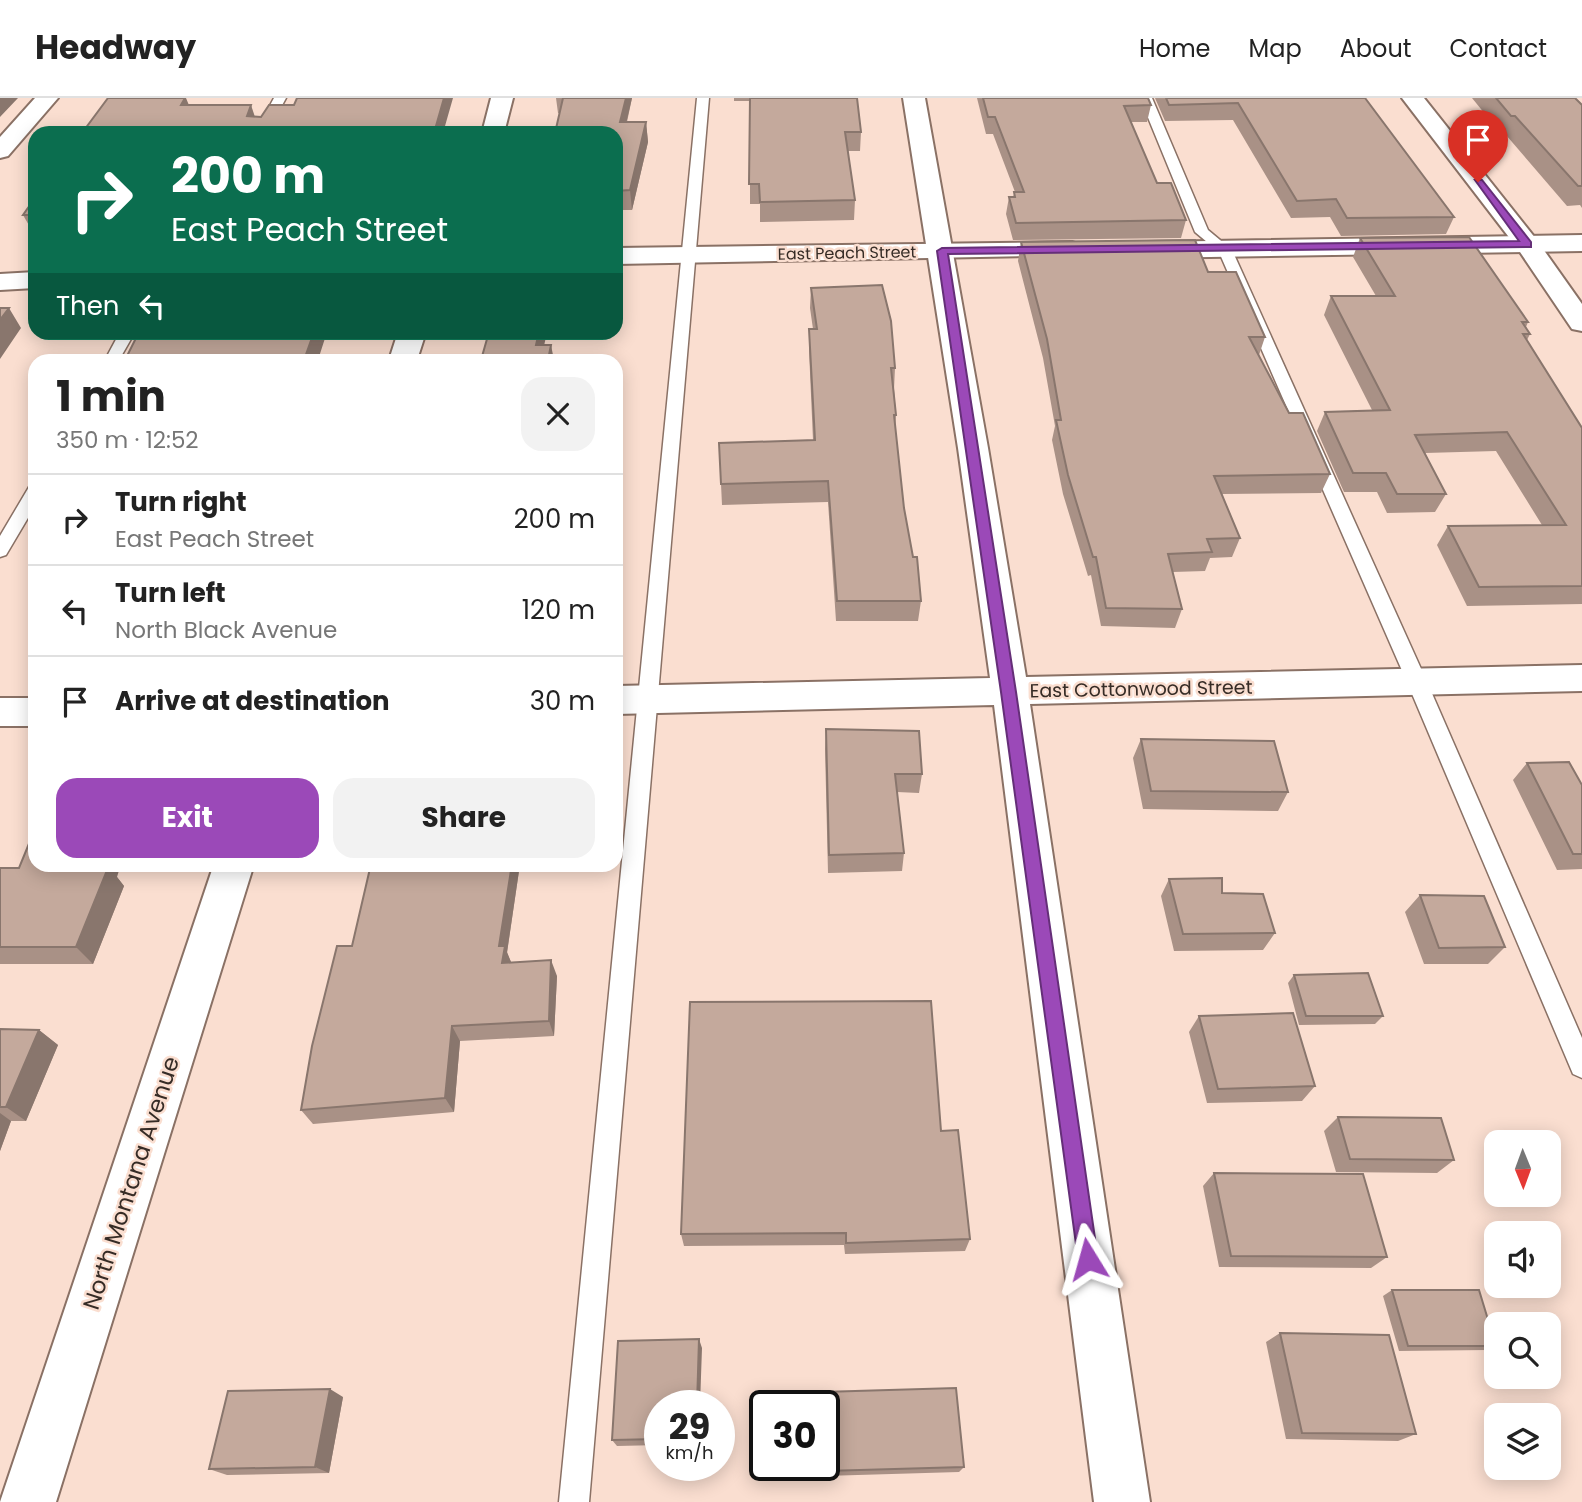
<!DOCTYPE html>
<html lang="en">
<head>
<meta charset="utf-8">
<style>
	:root { --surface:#fff; --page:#f2f2f2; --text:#222; --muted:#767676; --line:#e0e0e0; --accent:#9b49b8 }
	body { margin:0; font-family:Poppins,sans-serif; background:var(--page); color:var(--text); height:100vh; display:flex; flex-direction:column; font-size:26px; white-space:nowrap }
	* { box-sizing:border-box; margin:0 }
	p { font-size:23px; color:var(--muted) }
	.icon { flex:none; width:38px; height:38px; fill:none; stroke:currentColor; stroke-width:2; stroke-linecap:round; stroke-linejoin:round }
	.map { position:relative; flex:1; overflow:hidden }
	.sheet { position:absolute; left:28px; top:256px; width:595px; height:518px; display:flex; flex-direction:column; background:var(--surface); border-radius:21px; box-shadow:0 4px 18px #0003 }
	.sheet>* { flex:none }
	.banner { position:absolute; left:28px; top:28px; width:595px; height:214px; border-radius:21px; box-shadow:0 4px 18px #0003; background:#0b6e4f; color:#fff; overflow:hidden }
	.needle { width:46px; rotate:179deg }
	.controls { position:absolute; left:1484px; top:1032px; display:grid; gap:14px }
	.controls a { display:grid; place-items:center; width:77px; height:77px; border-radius:14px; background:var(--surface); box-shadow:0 4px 18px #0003; font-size:35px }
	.speed { position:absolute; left:644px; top:1292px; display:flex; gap:14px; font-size:35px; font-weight:700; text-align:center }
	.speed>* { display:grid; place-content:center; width:91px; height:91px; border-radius:50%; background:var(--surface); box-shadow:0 4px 18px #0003; line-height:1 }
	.speed small { font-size:18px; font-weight:400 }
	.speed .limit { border:4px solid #111; border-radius:10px; background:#fff; color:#111 }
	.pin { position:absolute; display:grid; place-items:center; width:60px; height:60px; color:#fff; margin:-72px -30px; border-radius:50% 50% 50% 0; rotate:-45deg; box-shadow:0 0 7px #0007 }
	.pin .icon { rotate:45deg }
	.me { position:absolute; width:77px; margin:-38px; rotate:352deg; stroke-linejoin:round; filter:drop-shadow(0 0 5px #0008) }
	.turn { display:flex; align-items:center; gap:24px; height:147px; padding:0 28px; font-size:32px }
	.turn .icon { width:91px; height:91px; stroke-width:2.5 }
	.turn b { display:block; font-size:49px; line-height:60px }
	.then { display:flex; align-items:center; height:66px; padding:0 28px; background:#0003; gap:14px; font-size:26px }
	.round { display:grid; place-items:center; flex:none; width:74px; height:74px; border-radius:21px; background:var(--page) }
	.overview { display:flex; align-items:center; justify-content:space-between; height:119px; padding:0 28px }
	h1 { font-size:42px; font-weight:700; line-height:52px }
	.button { display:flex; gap:14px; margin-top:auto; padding:14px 28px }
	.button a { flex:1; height:80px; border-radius:21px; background:var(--accent); color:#fff; font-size:28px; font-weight:700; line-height:80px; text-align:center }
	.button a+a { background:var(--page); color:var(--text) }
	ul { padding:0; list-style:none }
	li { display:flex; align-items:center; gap:21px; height:91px; padding:0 28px; border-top:2px solid var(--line) }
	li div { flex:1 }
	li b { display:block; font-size:26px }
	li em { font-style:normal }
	header { display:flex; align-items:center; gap:42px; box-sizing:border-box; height:98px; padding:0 35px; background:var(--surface); border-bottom:2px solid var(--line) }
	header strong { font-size:33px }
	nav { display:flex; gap:38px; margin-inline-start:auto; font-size:24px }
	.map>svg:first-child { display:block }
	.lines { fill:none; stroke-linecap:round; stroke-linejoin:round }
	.lane-casing { stroke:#8a7165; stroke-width:3 }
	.street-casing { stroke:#8a7165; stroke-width:4 }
	.secondary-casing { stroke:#8a7165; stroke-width:4 }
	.lane { fill:#fff; fill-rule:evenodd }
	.street { fill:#fff; fill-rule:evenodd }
	.secondary { fill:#fff; fill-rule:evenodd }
	.wall { fill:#a99186 }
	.shaded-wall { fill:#89766d }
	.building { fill:#c4a99c; stroke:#89766d; stroke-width:2 }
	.route { fill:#9b49b8; stroke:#652f78; stroke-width:2 }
	.labels { text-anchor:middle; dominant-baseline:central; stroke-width:5; stroke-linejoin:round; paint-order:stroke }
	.far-street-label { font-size:16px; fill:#362c26; stroke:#faded0 }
	.street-label { font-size:19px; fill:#362c26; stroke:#faded0 }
	.near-street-label { font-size:23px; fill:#362c26; stroke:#faded0 }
</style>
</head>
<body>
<header>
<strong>Headway</strong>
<nav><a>Home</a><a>Map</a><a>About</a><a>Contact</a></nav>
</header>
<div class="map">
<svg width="1582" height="1404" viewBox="0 0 1582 1404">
	<rect width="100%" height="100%" fill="#faded0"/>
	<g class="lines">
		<defs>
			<path id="lane" d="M 274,0 L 286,0 L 267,35 L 255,35 Z
				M 697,0 L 709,0 L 589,1404 L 559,1404 Z
				M 1140,0 L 1152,0 L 1208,132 L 1232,152 L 1427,584 L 1582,940 L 1582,980 L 1573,976 L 1407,584 L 1219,154 L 1195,134 Z
				M 120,234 L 135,234 L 119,262 L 105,262 Z
				M 35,387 L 35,408 L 6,457 L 0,459 L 0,438 L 29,389 Z"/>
			<path id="street" d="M 491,0 L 513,0 L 504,35 L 482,35 Z
				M 903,0 L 925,0 L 988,350 L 1026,579 L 1582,567 L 1582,593 L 1030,606 L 1150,1404 L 1094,1404 L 994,607 L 616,616 L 616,588 L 990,580 L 958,350 Z
				M 1402,0 L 1424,0 L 1536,141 L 1582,206 L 1582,233 L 1572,231 L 1518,151 Z
				M 398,234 L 426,234 L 417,262 L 389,262 Z
				M 0,600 L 35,600 L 35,628 L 0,628 Z
				M 214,766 L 254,766 L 56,1404 L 0,1404 Z"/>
			<path id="secondary" d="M 35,0 L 58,0 L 8,58 L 0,60 L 0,39 Z
				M 1582,137 L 1582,153 L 1147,160 L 1138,157 L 1134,152 L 1138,147 L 1147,144 Z
				M 1072,144 L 1081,147 L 1085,152 L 1081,157 L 616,166 L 616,150 Z
				M 35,174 L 35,190 L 0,192 L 0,176 Z"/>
		</defs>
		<use href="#lane" class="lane-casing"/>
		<use href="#street" class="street-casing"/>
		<use href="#secondary" class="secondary-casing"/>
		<use href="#lane" class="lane"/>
		<use href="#street" class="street"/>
		<use href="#secondary" class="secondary"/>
	</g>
	<path class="wall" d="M 556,0 L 632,0 L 627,24 L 646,24 L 648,44 L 632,112 L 616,112 L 616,35 L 558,15 Z
		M 734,0 L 857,0 L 861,34 L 860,53 L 848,53 L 855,102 L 854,122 L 760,124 L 760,106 L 750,106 L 750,3 L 734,3 Z
		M 977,0 L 1148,0 L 1151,7 L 1147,24 L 1131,24 L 1157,85 L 1186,122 L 1181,140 L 1013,142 L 1006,116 L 1009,99 L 1013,99 L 1015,94 L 993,36 L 986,36 Z
		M 1155,0 L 1365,0 L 1454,119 L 1446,136 L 1341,138 L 1330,119 L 1291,120 L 1233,22 L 1165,23 Z
		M 1472,0 L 1575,0 L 1582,7 L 1582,110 L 1580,107 L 1567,108 L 1506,37 L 1502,37 Z
		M 35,100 L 35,136 L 34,136 L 23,117 Z
		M 1360,140 L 1528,224 L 1526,229 L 1530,236 L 1527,242 L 1582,330 L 1582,506 L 1467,508 L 1437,447 L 1448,428 L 1542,427 L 1496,353 L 1425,355 L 1446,396 L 1435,414 L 1387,415 L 1377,394 L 1344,394 L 1317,333 L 1325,314 L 1372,312 L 1324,217 L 1331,198 L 1376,198 L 1353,159 Z
		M 1021,144 L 1208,174 L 1265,239 L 1259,257 L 1289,315 L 1330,376 L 1321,395 L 1222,396 L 1240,440 L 1232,459 L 1210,460 L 1205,473 L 1173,474 L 1182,511 L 1175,530 L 1101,528 L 1091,477 L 1088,478 L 1063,396 L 1052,342 L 1055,328 L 1043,260 L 1018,163 Z
		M 811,190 L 895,270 L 894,291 L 896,317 L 895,331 L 904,410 L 921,503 L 918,523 L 836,523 L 828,404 L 722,407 L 721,386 L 813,342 L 809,252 L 809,231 L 813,231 L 810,210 Z
		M 826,631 L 922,676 L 919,695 L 897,694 L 904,755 L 902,773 L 828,775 L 825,651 Z
		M 1141,641 L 1288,694 L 1278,713 L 1143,711 L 1133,660 Z
		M 1527,665 L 1582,687 L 1582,771 L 1557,772 L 1513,682 Z
		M 520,766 L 507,855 L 511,864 L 557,878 L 554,938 L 460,943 L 454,1014 L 313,1026 L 301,1012 Z
		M 0,770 L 117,779 L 124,788 L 93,866 L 0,866 Z
		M 1169,781 L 1222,795 L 1275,835 L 1263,852 L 1174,853 L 1161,798 Z
		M 1420,797 L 1505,849 L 1488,866 L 1424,866 L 1405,814 Z
		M 1294,877 L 1383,918 L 1375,926 L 1299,927 L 1288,885 Z
		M 1199,918 L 1315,988 L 1302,1003 L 1207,1005 L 1189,934 Z
		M 0,931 L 39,932 L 58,947 L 26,1023 L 11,1023 L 0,1053 Z
		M 1338,1019 L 1454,1062 L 1437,1075 L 1336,1074 L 1324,1033 Z
		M 941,1033 L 970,1141 L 965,1153 L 845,1156 L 844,1147 L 684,1148 L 681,1136 Z
		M 1214,1075 L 1387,1159 L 1371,1170 L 1219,1169 L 1203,1088 Z
		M 1392,1192 L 1496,1248 L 1487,1252 L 1399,1253 L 1383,1198 Z
		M 1280,1235 L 1416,1336 L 1398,1343 L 1286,1341 L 1266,1244 Z
		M 702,1250 L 660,1307 L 660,1347 L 617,1348 L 612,1342 Z
		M 822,1294 L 964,1369 L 959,1374 L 824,1378 L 824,1307 L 821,1307 Z
		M 343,1299 L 329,1375 L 227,1377 L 209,1371 Z"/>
	<path class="shaded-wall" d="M 0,0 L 18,0 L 0,19 Z
		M 185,0 L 186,0 L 193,17 L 181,7 Z
		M 444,0 L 453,0 L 443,35 L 434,35 Z
		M 626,0 L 632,0 L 622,43 L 620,24 Z
		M 251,7 L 257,25 L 247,18 Z
		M 646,24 L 648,44 L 632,112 L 630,92 Z
		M 9,210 L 21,230 L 0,261 L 0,222 Z
		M 314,234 L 327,234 L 318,262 L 304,262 Z
		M 539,234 L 547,234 L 541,262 L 536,247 Z
		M 551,247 L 554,262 L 548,262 Z
		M 99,766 L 121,766 L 117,779 L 124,788 L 93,866 L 76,849 Z
		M 512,766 L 520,766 L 507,854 L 511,864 L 502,865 L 499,848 Z
		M 551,862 L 557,878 L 554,938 L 549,923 Z
		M 452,928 L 460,943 L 454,1014 L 445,1000 Z
		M 39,932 L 58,947 L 26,1023 L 6,1009 Z
		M 0,1015 L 11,1023 L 0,1053 Z
		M 699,1241 L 702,1250 L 700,1307 L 697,1307 Z
		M 330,1291 L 343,1299 L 329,1375 L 315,1369 Z"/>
	<path class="building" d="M 108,0 L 185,0 L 181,7 L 251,7 L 247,18 L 261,19 L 269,7 L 294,7 L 297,0 L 444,0 L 434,35 L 82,35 Z
		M 563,0 L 626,0 L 620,24 L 646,24 L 630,92 L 616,93 L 616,35 L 555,35 Z
		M 750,0 L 857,0 L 861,34 L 845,34 L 855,102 L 760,104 L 759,86 L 749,86 Z
		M 983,0 L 1148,0 L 1151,7 L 1124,8 L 1157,85 L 1171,85 L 1186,122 L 1016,125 L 1009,99 L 1015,99 L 1014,94 L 1024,94 L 995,19 L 988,19 Z
		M 1166,0 L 1365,0 L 1454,119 L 1347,120 L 1336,101 L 1297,103 L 1238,5 L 1169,7 Z
		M 1496,0 L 1575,0 L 1582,7 L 1582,88 L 1578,88 L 1515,18 L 1511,18 Z
		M 35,100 L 35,117 L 23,117 Z
		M 1469,139 L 1528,224 L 1522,224 L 1530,236 L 1523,236 L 1582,330 L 1582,488 L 1479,489 L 1448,428 L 1566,427 L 1507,334 L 1415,337 L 1446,396 L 1397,396 L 1386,375 L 1353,375 L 1325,314 L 1390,312 L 1331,198 L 1395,198 L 1360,140 Z
		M 1195,142 L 1208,174 L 1236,174 L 1265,239 L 1249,239 L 1289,315 L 1303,315 L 1330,376 L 1214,378 L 1240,440 L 1207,441 L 1212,454 L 1168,456 L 1182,511 L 1106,510 L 1096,459 L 1093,459 L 1068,377 L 1056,322 L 1061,322 L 1047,241 L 1021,144 Z
		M 882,187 L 891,223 L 895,270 L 891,270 L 896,317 L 894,317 L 904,410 L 913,459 L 917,459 L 921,503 L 837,503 L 828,383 L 721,386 L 719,345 L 815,342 L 809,231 L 817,231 L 811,190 Z
		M 0,210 L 9,210 L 0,222 Z
		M 139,234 L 314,234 L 304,262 L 125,262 Z
		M 489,234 L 539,234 L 536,247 L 551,247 L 548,262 L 481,262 Z
		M 826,631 L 919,633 L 922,676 L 895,676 L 904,755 L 829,757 Z
		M 1141,641 L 1274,643 L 1288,694 L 1151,693 Z
		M 1569,664 L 1582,687 L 1582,756 L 1573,756 L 1527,665 Z
		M 35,731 L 35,766 L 99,766 L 98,770 L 108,770 L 76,849 L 0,849 L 0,770 L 19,770 Z
		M 371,766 L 512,766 L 499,848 L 505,848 L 502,865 L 551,862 L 549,923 L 452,928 L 445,1000 L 301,1012 L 312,948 L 337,848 L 352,848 Z
		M 1222,780 L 1222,795 L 1263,796 L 1275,835 L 1183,836 L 1169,781 Z
		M 1420,797 L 1484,798 L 1505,849 L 1439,850 Z
		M 1368,875 L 1383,918 L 1306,918 L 1294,877 Z
		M 931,903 L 941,1033 L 958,1032 L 970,1141 L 846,1145 L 846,1135 L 681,1136 L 690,904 Z
		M 1293,915 L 1315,988 L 1218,991 L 1199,918 Z
		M 0,931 L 39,932 L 6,1009 L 0,1009 Z
		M 1338,1019 L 1441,1020 L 1454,1062 L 1350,1061 Z
		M 1214,1075 L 1363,1076 L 1387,1159 L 1231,1158 Z
		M 1392,1192 L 1479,1192 L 1496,1248 L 1408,1248 Z
		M 1280,1235 L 1389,1237 L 1416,1336 L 1302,1335 Z
		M 699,1241 L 697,1307 L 660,1307 L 660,1341 L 612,1342 L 618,1243 Z
		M 956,1290 L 964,1369 L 825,1373 L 824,1307 L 822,1307 L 822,1294 Z
		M 330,1291 L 315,1369 L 209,1371 L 228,1293 Z"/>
	<path class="route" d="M 1475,82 L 1482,82 L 1531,144 L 1531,149 L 948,156 L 1016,594 L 1098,1161 L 1095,1168 L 1088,1171 L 1081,1168 L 1078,1161 L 1001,594 L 937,153 L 942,150 L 1519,143 Z"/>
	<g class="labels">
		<g class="far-street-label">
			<text transform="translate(847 155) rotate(-1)">East Peach Street</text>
		</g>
		<g class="street-label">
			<text transform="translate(1141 591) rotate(-1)">East Cottonwood Street</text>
		</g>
		<g class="near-street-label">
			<text transform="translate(131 1085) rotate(-72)">North Montana Avenue</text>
		</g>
	</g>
</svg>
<div class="controls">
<a><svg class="needle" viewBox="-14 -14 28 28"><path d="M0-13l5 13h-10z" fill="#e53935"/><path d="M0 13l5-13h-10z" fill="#767676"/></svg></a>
<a><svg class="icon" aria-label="sound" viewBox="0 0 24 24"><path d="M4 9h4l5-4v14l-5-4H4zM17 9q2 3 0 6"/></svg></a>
<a><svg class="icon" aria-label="search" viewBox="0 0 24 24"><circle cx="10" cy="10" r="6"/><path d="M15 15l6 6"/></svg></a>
<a><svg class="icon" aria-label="layers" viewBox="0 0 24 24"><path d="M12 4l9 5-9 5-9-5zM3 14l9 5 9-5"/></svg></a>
</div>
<div class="speed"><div>29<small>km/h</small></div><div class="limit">30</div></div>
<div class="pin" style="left:1478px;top:84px;background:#d93025"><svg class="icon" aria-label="arrive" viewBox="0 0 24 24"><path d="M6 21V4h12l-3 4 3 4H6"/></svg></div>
<svg class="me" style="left:1088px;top:1161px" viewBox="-20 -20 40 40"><path d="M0-17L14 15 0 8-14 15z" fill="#9b49b8" stroke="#fff" stroke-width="4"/></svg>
<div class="banner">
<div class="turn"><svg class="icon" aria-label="right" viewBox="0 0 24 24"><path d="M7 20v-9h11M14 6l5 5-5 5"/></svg><div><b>200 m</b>East Peach Street</div></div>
<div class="then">Then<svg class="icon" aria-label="left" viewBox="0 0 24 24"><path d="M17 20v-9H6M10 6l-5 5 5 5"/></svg></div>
</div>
<section class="sheet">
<div class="overview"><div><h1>1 min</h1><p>350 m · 12:52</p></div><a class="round"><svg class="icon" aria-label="close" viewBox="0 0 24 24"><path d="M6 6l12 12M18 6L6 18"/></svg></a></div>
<ul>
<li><svg class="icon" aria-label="right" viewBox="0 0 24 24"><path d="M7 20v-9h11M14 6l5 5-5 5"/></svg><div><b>Turn right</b><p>East Peach Street</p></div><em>200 m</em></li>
<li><svg class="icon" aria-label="left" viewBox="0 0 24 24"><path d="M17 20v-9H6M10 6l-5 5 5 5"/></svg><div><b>Turn left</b><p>North Black Avenue</p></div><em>120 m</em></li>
<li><svg class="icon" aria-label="arrive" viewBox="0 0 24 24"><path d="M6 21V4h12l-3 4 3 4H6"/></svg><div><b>Arrive at destination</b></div><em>30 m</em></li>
</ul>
<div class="button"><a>Exit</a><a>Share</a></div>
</section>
</div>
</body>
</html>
